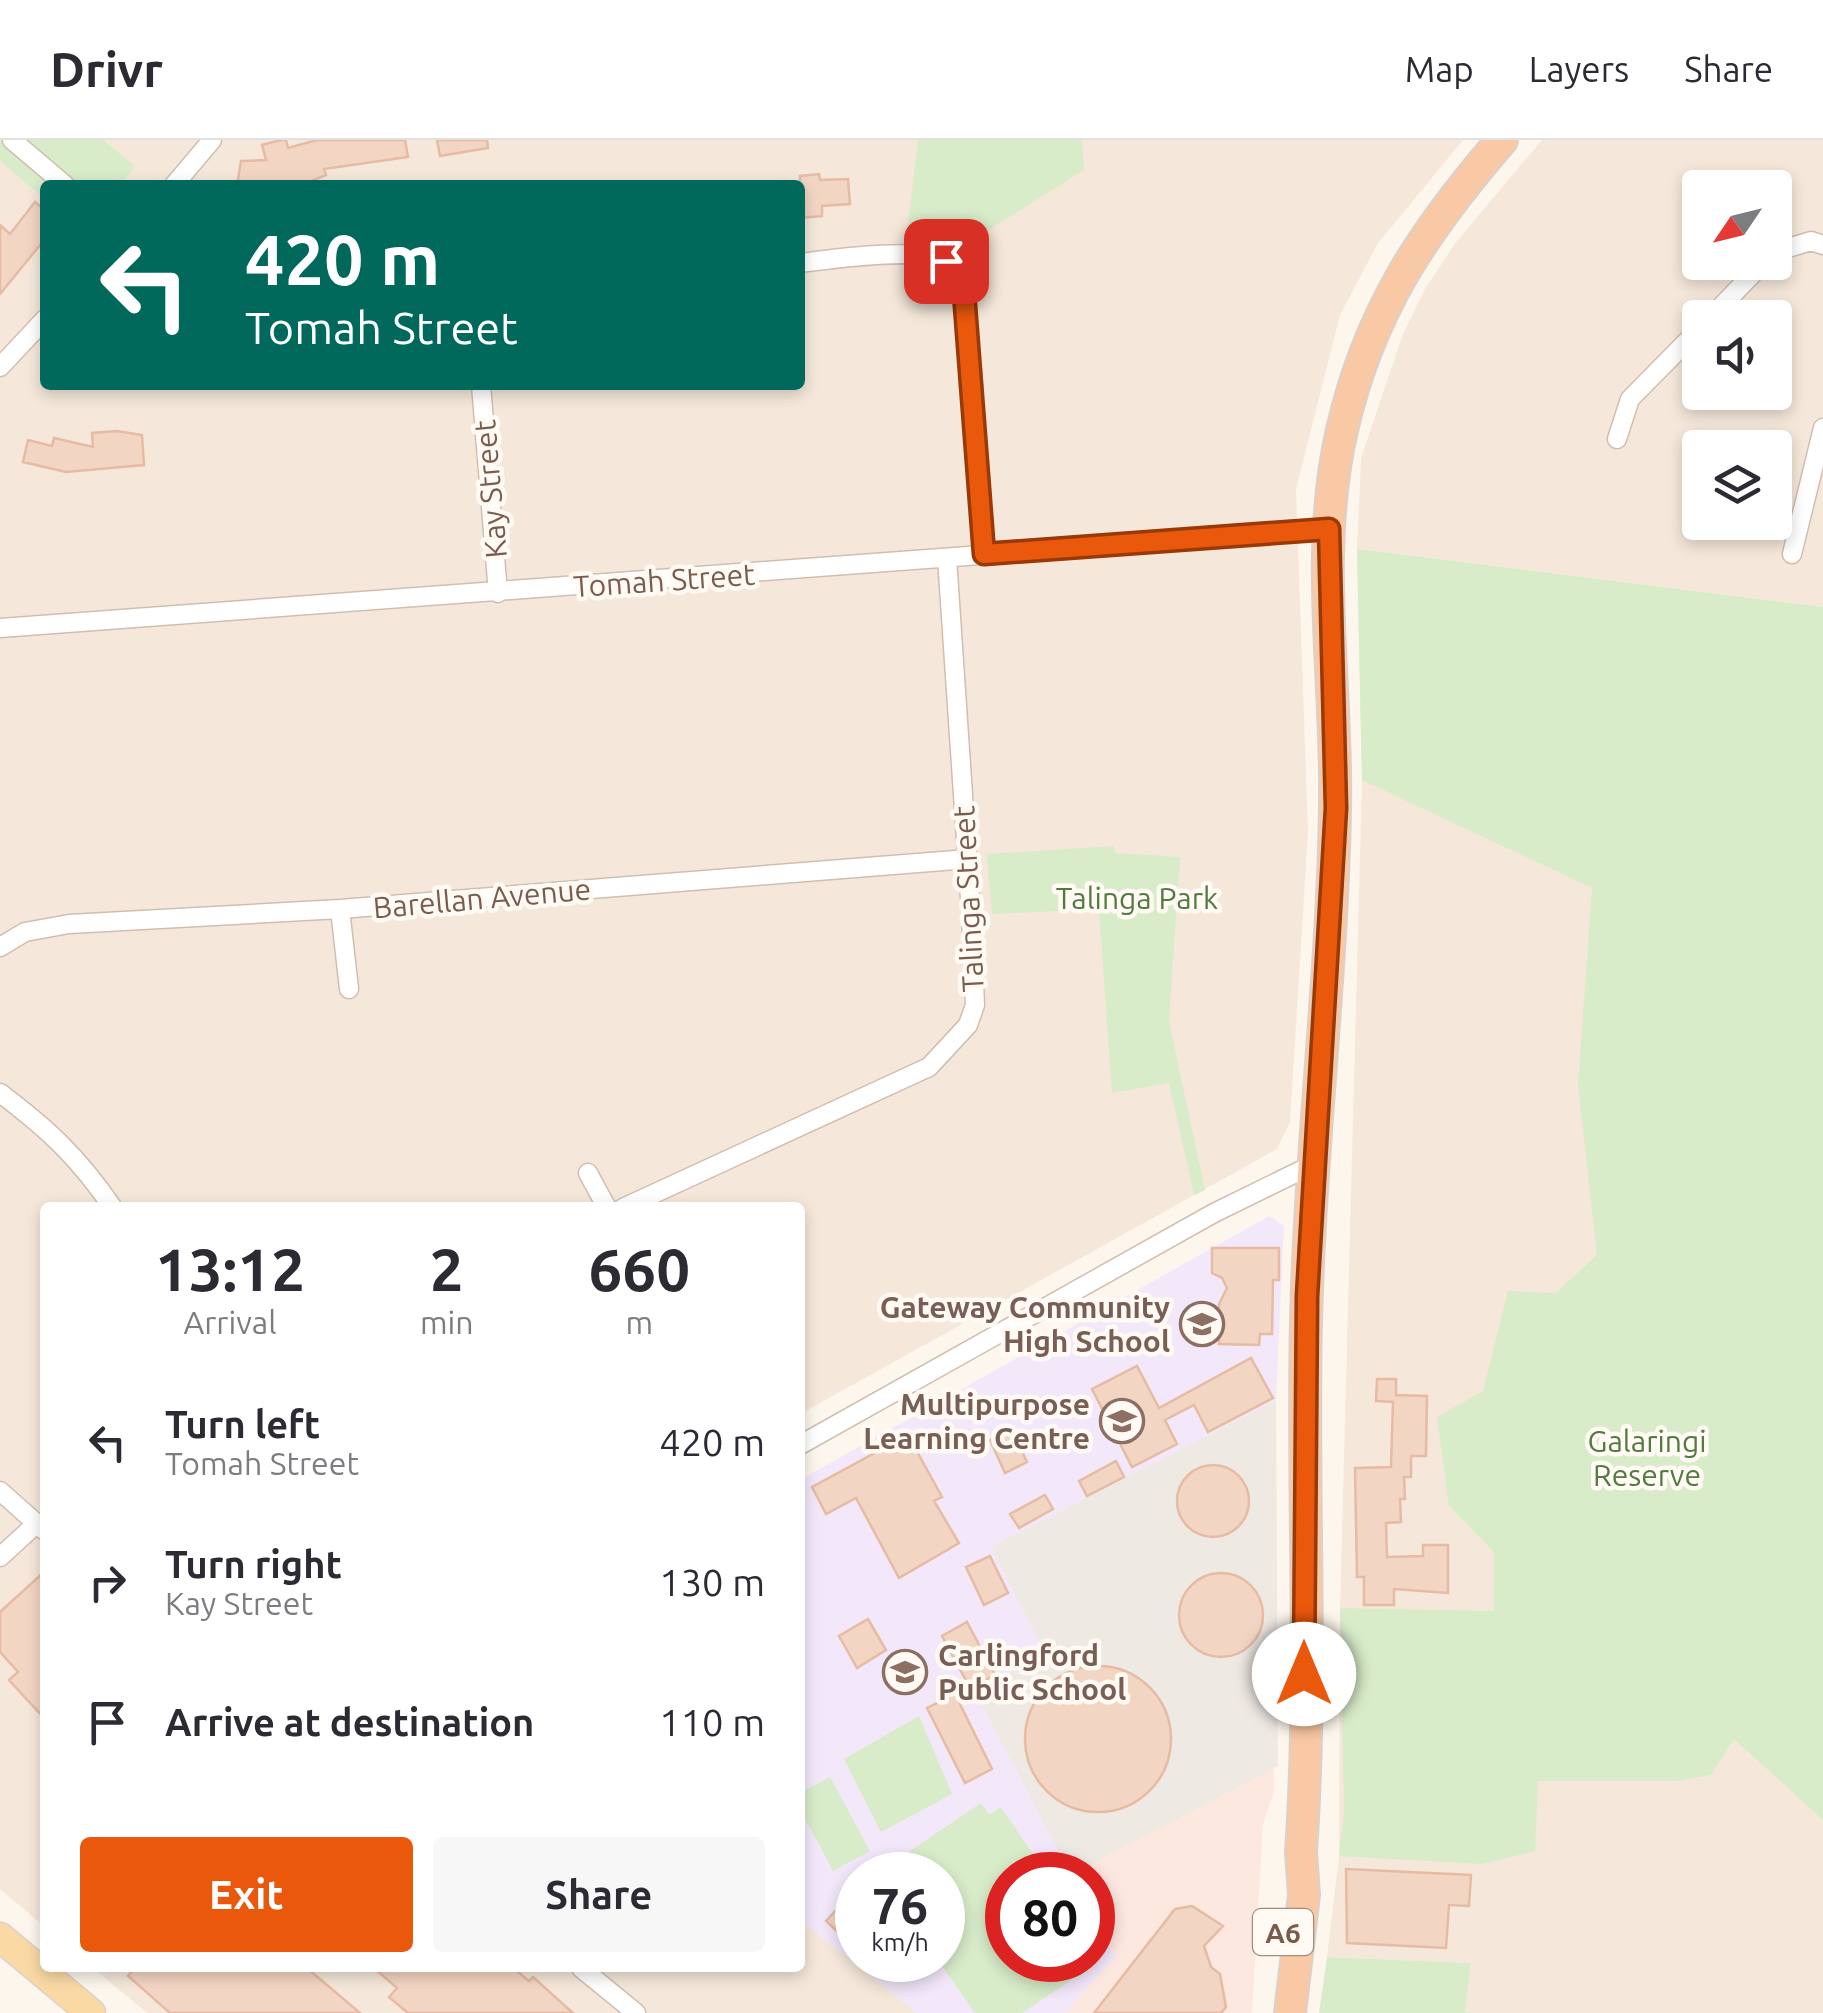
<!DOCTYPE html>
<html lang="en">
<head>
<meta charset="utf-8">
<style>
	:root { --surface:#fff; --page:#f7f7f7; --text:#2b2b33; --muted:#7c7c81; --line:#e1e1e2; --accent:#ea580c }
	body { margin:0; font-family:Ubuntu,sans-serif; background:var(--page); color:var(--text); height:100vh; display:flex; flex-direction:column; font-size:38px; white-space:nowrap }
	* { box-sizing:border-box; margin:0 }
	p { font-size:32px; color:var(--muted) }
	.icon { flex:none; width:55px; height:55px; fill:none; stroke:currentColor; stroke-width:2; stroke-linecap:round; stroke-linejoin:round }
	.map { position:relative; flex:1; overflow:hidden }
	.panel { position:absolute; left:40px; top:1062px; width:765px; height:770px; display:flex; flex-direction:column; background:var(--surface); border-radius:10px; box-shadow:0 5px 15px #0003 }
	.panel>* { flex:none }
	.hud { position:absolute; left:40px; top:40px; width:765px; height:210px; border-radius:10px; box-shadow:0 5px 15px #0003; background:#00695c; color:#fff; overflow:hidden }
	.needle { width:65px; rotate:235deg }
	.fabs { position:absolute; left:1682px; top:30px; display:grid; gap:20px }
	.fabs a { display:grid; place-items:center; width:110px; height:110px; border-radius:10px; background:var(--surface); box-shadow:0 5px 15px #0003; font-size:50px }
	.speed { position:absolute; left:835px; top:1712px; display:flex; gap:20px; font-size:50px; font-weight:700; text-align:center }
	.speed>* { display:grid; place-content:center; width:130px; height:130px; border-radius:50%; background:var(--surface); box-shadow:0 5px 15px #0003; line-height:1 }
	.speed small { font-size:25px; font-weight:400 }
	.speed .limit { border:15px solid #d22; background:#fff; color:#111 }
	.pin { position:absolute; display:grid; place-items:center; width:85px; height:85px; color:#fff; margin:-42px; border-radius:20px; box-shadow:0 5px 15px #0006 }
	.me { position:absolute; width:110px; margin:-55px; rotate:0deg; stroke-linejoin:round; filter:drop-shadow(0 0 8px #0008) }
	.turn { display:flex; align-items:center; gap:35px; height:210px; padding:0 40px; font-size:45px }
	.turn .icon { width:130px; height:130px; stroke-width:2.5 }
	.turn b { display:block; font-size:70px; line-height:85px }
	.eta { display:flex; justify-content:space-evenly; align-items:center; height:170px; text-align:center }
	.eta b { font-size:60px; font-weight:700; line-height:70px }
	.action { display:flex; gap:20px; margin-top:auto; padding:20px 40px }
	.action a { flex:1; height:115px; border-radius:10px; background:var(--accent); color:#fff; font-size:40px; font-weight:700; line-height:115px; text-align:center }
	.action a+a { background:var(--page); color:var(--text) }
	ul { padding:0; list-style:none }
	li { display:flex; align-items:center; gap:30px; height:140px; padding:0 40px }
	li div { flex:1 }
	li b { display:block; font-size:38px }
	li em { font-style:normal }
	header { display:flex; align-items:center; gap:60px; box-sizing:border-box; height:140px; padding:0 50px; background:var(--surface); border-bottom:2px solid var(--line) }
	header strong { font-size:48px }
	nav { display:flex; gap:55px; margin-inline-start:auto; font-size:35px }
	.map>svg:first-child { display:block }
	.residential { fill:#f5e8da; fill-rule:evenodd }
	.commercial { fill:#fde8e0 }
	.industrial { fill:#efe9e4 }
	.education { fill:#f3e8fa; fill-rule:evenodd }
	.green { fill:#d8ecc9 }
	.building { fill:#f3d5c3; stroke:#e6bba3; stroke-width:2.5 }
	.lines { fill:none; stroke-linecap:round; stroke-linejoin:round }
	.minor-casing { stroke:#d1beb0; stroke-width:21 }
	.primary-casing { stroke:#dad1cd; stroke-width:31 }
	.trunk-casing { stroke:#dad1cd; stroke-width:34 }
	.minor { stroke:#fff; stroke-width:18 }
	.primary { stroke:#fbd9a5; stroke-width:28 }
	.trunk { stroke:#f9c8a4; stroke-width:30 }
	.route-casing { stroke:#983908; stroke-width:25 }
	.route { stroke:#ea580c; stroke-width:18 }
	.labels { text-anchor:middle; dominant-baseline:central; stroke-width:9; stroke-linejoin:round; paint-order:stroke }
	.shield { fill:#fffaf3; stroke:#a28b7f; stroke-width:2.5 }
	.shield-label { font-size:28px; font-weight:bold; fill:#7a5c4d }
	.street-label { font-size:30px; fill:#7a5c4d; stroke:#fffaf3 }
	.park-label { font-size:30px; fill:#537a41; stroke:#fffaf3 }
	.education-label { font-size:30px; font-weight:bold; fill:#785e54; stroke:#fffaf3; text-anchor:end }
</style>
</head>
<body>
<header>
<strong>Drivr</strong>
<nav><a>Map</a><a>Layers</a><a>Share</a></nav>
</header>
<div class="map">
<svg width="1823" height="1873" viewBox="0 0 1823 1873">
	<rect width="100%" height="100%" fill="#fdf6ec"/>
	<path class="residential" d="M 0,0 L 1463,0 L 1378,103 L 1340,175 L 1296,349 L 1308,692 L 1290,982 L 1277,1009 L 800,1274 L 800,1068 L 45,1068 L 45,1787 L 0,1749 ZM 45,45 L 800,45 L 800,245 L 45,245 Z
		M 1542,0 L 1823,0 L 1823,1873 L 1465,1873 L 1471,1823 L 1327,1817 L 1339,1716 L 1340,1468 L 1362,640 L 1357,409 L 1361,318 L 1403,194 L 1425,149 L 1456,102 ZM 1700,48 L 1775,48 L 1775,122 L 1700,122 ZM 1700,178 L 1775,178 L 1775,252 L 1700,252 ZM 1700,308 L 1775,308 L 1775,382 L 1700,382 Z
		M 800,1780 L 917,1873 L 147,1873 L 93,1828 L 800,1828 Z"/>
	<path class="commercial" d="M 1274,1627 L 1274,1651 L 1263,1684 L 1252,1873 L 1065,1873 L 1116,1817 L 1093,1774 L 1092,1735 L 1071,1735 Z"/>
	<path class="industrial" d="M 1276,1260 L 1278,1626 L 1071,1735 L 974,1551 L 1045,1513 L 990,1407 Z"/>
	<path class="education" d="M 1269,1076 L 1284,1086 L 1276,1260 L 991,1407 L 1045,1513 L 975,1552 L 1071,1735 L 1008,1735 L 1008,1820 L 1092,1820 L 1093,1774 L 1116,1817 L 1065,1873 L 917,1873 L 800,1780 L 800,1340 ZM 858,1735 L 942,1735 L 942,1820 L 858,1820 Z"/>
	<path class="green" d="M 0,0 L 103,0 L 135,26 L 121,45 L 45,45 L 45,59 L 0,21 Z
		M 918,0 L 1082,0 L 1084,30 L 963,106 L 943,95 L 907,93 Z
		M 1357,409 L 1823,467 L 1823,1680 L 1734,1599 L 1711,1635 L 1677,1641 L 1538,1641 L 1535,1711 L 1482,1724 L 1339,1716 L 1344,1673 L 1340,1468 L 1494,1471 L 1494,1412 L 1449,1366 L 1437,1277 L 1483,1251 L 1508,1151 L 1556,1153 L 1597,1115 L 1578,944 L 1592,748 L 1362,640 Z
		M 1114,706 L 1115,713 L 1180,717 L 1169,881 L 1205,1050 L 1194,1055 L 1169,943 L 1112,953 L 1099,769 L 992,774 L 987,714 Z
		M 919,1576 L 952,1654 L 881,1692 L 844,1619 Z
		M 830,1637 L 870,1711 L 833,1731 L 800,1669 L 800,1653 Z
		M 981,1663 L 989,1675 L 1001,1667 L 1043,1729 L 1034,1735 L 1008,1735 L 1008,1820 L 1087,1820 L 1091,1827 L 1022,1873 L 975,1873 L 940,1823 L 956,1812 L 943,1797 L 942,1735 L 902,1735 L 895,1721 Z
		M 1327,1817 L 1471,1823 L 1465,1872 L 1474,1873 L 1319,1873 Z"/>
	<path class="building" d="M 281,0 L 286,0 L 288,8 L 317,0 L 405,0 L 408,17 L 324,29 L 326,35 L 302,45 L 237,45 L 241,21 L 266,20 L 262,5 Z
		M 437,0 L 487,0 L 488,8 L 440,16 Z
		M 819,34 L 820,40 L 848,39 L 850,64 L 822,66 L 822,76 L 800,78 L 800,36 Z
		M 35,62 L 45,70 L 45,99 L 0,154 L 0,85 L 10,94 Z
		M 117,291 L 142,295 L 144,325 L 66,332 L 23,322 L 28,300 L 52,306 L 54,298 L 93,307 L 92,293 Z
		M 1212,1108 L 1279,1108 L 1279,1140 L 1273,1140 L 1272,1194 L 1260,1194 L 1259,1205 L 1219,1204 L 1219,1164 L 1227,1148 L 1222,1138 L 1212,1133 Z
		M 1251,1218 L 1273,1258 L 1208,1292 L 1194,1265 L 1165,1280 L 1177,1304 L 1132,1327 L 1092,1249 L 1137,1226 L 1159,1268 Z
		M 1377,1239 L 1396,1239 L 1396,1255 L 1427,1256 L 1426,1316 L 1411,1316 L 1411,1337 L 1404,1337 L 1405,1359 L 1400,1359 L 1401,1382 L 1386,1383 L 1387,1417 L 1423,1416 L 1423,1405 L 1448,1405 L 1448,1453 L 1394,1449 L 1394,1465 L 1364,1465 L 1364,1437 L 1357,1437 L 1355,1328 L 1391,1327 L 1393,1262 L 1376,1261 Z
		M 1011,1289 L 1027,1322 L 1005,1333 L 990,1300 Z
		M 908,1295 L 942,1357 L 934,1361 L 959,1403 L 899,1438 L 856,1358 L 826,1374 L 812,1347 Z
		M 1116,1321 L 1124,1337 L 1087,1356 L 1079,1341 Z
		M1177 1361a36 36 0 1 1 72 0a36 36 0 1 1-72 0Z
		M 1045,1355 L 1053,1369 L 1019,1388 L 1010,1374 Z
		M 990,1416 L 1008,1453 L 984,1465 L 966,1427 Z
		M 45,1431 L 45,1579 L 9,1540 L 18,1532 L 0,1512 L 0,1472 Z
		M1179 1475a42 42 0 1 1 84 0a42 42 0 1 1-84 0Z
		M 868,1479 L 886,1510 L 857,1528 L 839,1496 Z
		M 967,1482 L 995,1535 L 970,1548 L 942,1496 Z
		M1025 1599a73 73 0 1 1 146 0a73 73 0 1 1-146 0Z
		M 955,1554 L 992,1629 L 965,1643 L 927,1568 Z
		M 1346,1729 L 1471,1735 L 1469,1766 L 1449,1765 L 1446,1808 L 1347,1803 Z
		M 842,1764 L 858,1779 L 858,1811 L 826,1781 Z
		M 1192,1766 L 1223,1786 L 1204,1806 L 1211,1827 L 1220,1834 L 1226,1867 L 1221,1873 L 1094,1873 L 1175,1769 Z
		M 135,1828 L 307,1828 L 360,1873 L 170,1873 L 128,1836 Z
		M 374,1828 L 513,1828 L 529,1841 L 533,1837 L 573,1873 L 408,1873 L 389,1857 L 397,1848 Z"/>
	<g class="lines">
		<defs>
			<path id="minor" d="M 12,0 L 65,45
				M 174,45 L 212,0
				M 1775,112 L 1811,101 L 1823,105
				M 800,123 C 832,119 917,107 944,120 C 958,127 961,139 964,153 L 984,414
				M 1710,178 L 1764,122
				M 0,227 L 45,179
				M 481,245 L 498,453
				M 1617,299 L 1630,259 L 1700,188
				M 1792,414 L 1823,288
				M 0,488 L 1329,389
				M 340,769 L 349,849
				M 0,807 L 25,792 L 69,784 L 340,769 L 968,719
				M 0,953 C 49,990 78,1017 113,1068
				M 588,1033 L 607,1068
				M 623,1068 L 929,927 L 968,885 L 975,865 L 971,773 L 947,418
				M 800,1305 L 1214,1073 L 1314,1024
				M 0,1351 L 45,1391
				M 0,1417 L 36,1384
				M 581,1828 L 636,1873"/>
			<path id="primary" d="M 0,1797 L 91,1873"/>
			<path id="trunk" d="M 1290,1873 L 1304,1755 L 1301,1712 C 1313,1536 1302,1358 1306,1181 C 1310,1011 1332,840 1335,670 C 1338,544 1313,415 1342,290 C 1369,172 1423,91 1502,0"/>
		</defs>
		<use href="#minor" class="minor-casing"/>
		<use href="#primary" class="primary-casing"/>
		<use href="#trunk" class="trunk-casing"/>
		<use href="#minor" class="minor"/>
		<use href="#primary" class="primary"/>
		<use href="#trunk" class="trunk"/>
	</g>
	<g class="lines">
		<defs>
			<path id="route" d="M 946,121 L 956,128 L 964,153 L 984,414 L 1329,389 L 1336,668 L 1307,1156 L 1304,1534"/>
		</defs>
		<use href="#route" class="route-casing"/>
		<use href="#route" class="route"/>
	</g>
	<defs>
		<symbol id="university-ring" viewBox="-11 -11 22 22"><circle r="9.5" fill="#fffaf3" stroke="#8d6e63" stroke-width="1.5"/><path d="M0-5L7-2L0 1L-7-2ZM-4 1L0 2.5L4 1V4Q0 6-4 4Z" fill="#8d6e63"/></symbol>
		<symbol id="school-ring" viewBox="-11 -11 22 22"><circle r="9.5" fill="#fffaf3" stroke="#8d6e63" stroke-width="1.5"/><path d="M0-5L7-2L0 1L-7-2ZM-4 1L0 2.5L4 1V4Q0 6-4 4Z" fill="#8d6e63"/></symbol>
	</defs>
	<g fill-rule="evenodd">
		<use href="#university-ring" x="1177" y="1159" width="50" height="50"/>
		<use href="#school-ring" x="1097" y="1256" width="50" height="50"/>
		<use href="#school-ring" x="880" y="1507" width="50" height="50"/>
	</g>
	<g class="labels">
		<rect class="shield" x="1253" y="1769" width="60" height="46" rx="8"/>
		<g class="shield-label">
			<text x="1283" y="1792">A6</text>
		</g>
		<g class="street-label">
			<text transform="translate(490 349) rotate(-95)">Kay Street</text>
			<text transform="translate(664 440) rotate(-4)">Tomah Street</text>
			<text transform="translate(482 758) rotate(-5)">Barellan Avenue</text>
			<text transform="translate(968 759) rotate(-93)">Talinga Street</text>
		</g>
		<g class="park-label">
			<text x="1137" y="758">Talinga Park</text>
			<text x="1647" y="1301">Galaringi<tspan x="1647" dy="34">Reserve</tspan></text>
		</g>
		<g class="education-label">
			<text x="1170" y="1167">Gateway Community<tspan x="1170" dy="34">High School</tspan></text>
			<text x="1090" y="1264">Multipurpose<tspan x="1090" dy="34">Learning Centre</tspan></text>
			<text x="938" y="1515" text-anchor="start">Carlingford<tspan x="938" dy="34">Public School</tspan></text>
		</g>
	</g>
</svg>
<div class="fabs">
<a><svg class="needle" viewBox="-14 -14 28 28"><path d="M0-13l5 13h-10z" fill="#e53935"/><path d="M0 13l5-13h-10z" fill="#7c7c81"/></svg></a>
<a><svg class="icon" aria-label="sound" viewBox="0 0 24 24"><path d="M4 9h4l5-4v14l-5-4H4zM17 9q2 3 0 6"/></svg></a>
<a><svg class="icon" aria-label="layers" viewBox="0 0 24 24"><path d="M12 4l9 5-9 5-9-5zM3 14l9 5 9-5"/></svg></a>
</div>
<div class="speed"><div>76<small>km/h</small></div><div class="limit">80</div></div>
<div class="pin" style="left:946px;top:121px;background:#d93025"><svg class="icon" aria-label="arrive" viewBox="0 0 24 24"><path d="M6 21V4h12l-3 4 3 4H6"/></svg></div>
<svg class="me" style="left:1304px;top:1534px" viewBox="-20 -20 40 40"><circle r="19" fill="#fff"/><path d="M0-13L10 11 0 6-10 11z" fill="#ea580c"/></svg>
<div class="hud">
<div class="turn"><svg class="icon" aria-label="left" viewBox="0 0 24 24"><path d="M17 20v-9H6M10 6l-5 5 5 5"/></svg><div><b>420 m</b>Tomah Street</div></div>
</div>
<section class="panel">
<div class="eta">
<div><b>13:12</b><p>Arrival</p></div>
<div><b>2</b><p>min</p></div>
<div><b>660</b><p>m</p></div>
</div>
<ul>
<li><svg class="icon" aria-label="left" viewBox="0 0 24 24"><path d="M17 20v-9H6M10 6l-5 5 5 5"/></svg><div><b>Turn left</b><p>Tomah Street</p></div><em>420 m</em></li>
<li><svg class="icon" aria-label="right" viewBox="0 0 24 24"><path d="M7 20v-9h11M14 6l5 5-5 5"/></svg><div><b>Turn right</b><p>Kay Street</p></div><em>130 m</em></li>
<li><svg class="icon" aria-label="arrive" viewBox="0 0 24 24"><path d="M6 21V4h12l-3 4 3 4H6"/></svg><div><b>Arrive at destination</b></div><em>110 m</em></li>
</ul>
<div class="action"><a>Exit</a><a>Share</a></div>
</section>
</div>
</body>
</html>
